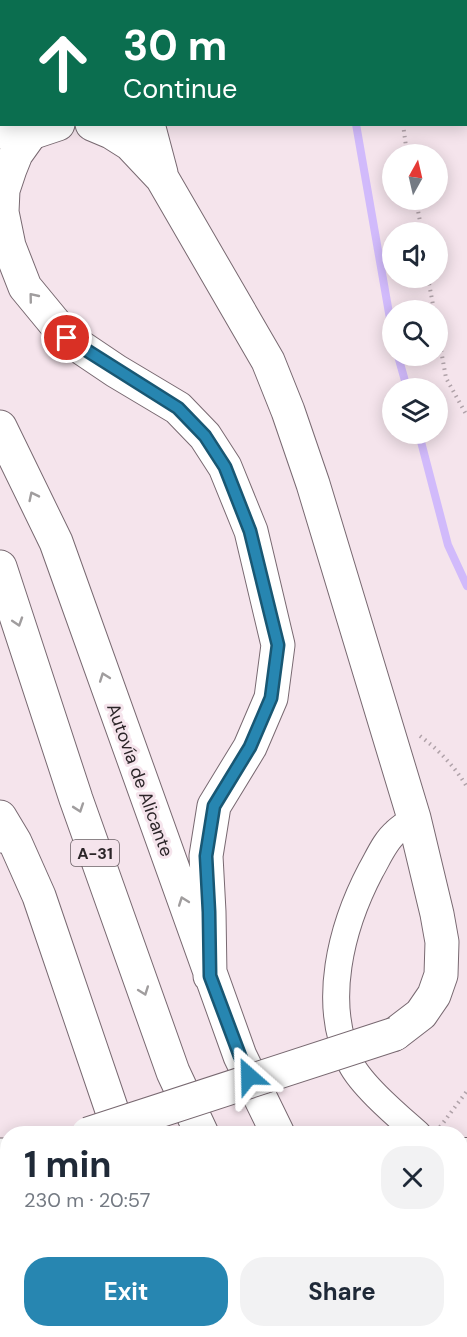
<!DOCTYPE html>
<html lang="en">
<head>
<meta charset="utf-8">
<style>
	:root { --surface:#fff; --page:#f2f2f3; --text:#1f2937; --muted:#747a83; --accent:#2786b1 }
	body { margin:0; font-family:"DM Sans",sans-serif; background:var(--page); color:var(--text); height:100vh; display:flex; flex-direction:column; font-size:22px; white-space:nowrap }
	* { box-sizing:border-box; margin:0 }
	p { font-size:20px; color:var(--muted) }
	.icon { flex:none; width:33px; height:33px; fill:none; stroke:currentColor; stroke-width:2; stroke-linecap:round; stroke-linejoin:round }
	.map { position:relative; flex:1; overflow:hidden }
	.panel { position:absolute; left:0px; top:1126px; width:468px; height:212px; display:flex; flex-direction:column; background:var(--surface); border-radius:24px 24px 0 0; box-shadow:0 3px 15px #0003 }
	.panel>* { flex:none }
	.guide { position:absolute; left:0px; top:0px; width:468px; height:126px; box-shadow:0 3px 15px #0003; background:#0b6e4f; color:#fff; overflow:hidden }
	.needle { width:39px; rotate:8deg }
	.controls { position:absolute; left:382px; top:144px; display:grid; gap:12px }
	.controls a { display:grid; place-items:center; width:66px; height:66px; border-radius:50%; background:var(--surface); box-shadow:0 3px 15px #0003; font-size:30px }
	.pin { position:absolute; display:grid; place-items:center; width:51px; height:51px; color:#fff; margin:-26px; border:3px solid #fff; border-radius:50%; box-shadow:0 2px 6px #0007 }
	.me { position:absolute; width:66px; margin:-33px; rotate:335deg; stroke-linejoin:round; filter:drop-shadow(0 0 4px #0008) }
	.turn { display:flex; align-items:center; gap:21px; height:126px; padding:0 24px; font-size:27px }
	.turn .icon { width:78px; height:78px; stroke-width:2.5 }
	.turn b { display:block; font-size:42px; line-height:51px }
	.round { display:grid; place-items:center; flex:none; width:63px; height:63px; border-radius:24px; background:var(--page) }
	.overview { display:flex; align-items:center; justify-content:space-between; height:102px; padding:0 24px }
	h1 { font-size:36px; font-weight:700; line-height:45px }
	.action { display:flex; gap:12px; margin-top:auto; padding:12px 24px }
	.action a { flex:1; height:69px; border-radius:24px; background:var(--accent); color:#fff; font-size:24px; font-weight:700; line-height:69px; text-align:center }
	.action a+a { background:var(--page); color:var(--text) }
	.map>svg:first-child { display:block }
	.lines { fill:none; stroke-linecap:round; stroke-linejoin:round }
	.stream { stroke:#d1bafb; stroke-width:8 }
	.minor-casing { stroke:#786971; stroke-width:28 }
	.major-casing { stroke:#786971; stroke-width:35 }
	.highway-casing { stroke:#786971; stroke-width:35 }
	.path { stroke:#b0a2a9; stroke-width:4; stroke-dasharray:1.5 4.5; stroke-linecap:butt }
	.minor { stroke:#fff; stroke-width:26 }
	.major { stroke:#fff; stroke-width:33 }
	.highway { stroke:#fff; stroke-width:33 }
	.major-bridge-casing { stroke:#786971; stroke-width:35; stroke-linecap:butt }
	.major-bridge { stroke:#fff; stroke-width:33 }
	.oneway { stroke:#a09d9e }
	.route-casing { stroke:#195773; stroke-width:15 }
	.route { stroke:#2786b1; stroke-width:10 }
	.labels { text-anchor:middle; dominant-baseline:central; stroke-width:6; stroke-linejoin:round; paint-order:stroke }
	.shield { fill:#f5e4ec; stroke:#685e63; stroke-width:1.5 }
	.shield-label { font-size:16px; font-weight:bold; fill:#2b2528 }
	.street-label { font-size:18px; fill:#2b2528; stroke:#f5e4ec }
</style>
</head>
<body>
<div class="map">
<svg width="467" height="1337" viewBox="0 0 467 1337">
	<rect width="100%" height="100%" fill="#f5e4ec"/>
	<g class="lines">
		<path class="stream" d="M 346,2 L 346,0
			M 356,124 L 393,336
			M 398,356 L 407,388
			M 419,434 L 448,545 L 467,586"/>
		<defs>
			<path id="minor" d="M 414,818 C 408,823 401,827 396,832 C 385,841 378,858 371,870 C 341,927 321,1004 351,1064 C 362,1086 399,1117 418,1134
				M 460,1151 L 467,1151
				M 460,1325 L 463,1337"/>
			<path id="major" d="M 114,0 L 114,2
				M 92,124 L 111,132 L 130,144 L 162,178 L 268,361 L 288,411 L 313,484 L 414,818 L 437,914 L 442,942 L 441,975 L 434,995 L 421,1014 L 395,1034
				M 148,124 L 161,173
				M 0,132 L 31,133 L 58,124
				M 0,817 L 15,842 L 39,896 L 120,1134
				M 0,1155 L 8,1155
				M 181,1330 L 183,1337"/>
			<path id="highway" d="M 31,133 L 16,154 L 10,169 L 3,190 L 2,212 L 9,246 L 25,287 L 67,338 L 116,371 L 178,408 L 205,436 L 225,467 L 251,531 L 278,645 L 271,698 L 250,747 L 214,806 L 206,856 L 209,912 L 210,976
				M 0,427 L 56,542 L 240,1056 L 278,1134
				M 0,567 L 76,799 L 173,1072 L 202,1134
				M 0,833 L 2,836
				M 304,1330 L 307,1337
				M 385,1330 L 389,1337"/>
		</defs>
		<use href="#minor" class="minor-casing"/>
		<use href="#major" class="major-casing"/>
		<use href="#highway" class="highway-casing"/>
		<path class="path" d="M 390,0 L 390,2
			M 403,124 L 407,154
			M 416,200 L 422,232
			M 428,278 L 434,310
			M 438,333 L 446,378 L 467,416
			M 420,736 C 439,750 455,767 467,787
			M 440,1127 L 467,1091"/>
		<use href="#minor" class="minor"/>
		<use href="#major" class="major"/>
		<use href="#highway" class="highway"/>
		<defs>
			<path id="major-bridge" d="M 88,1134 L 395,1034"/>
		</defs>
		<use href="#major-bridge" class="major-bridge-casing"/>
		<use href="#major-bridge" class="major-bridge"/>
	</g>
	<defs><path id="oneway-chevron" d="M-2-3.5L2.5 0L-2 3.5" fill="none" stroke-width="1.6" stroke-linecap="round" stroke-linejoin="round" transform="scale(1.5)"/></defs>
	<g class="oneway">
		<use href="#oneway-chevron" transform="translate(33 297) rotate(-129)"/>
		<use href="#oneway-chevron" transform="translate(33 496) rotate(-116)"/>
		<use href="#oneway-chevron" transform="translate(18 622) rotate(72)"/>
		<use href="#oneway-chevron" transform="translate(104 677) rotate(-110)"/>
		<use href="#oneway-chevron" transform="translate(79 808) rotate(71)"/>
		<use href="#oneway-chevron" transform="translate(183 901) rotate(-110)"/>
		<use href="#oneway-chevron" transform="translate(144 991) rotate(70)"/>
	</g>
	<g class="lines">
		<defs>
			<path id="route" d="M 67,338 L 178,408 L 205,436 L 225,467 L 250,531 L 278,645 L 271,698 L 250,747 L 214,806 L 206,856 L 209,912 L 210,976 L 240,1056 L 249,1076"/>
		</defs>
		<use href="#route" class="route-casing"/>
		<use href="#route" class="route"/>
	</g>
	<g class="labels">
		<rect class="shield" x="71" y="840" width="48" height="26" rx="4.5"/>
		<g class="shield-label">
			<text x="95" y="853">A-31</text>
		</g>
		<g class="street-label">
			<text transform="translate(140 780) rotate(70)">Autovía de Alicante</text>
		</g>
	</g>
</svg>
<div class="controls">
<a><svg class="needle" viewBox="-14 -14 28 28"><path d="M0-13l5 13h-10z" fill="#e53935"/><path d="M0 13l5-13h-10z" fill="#747a83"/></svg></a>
<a><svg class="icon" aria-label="sound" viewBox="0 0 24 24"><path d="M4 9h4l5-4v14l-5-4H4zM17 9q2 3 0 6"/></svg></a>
<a><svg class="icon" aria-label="search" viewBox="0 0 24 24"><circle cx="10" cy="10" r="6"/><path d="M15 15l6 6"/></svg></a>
<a><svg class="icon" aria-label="layers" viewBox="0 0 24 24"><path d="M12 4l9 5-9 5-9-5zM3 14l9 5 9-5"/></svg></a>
</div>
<div class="pin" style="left:67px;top:338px;background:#d93025"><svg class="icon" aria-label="arrive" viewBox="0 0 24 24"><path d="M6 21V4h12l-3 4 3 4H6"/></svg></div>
<svg class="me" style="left:249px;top:1076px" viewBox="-20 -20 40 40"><path d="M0-17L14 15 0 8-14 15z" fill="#2786b1" stroke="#fff" stroke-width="4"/></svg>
<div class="guide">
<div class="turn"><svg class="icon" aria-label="ahead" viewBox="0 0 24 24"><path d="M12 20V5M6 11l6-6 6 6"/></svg><div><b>30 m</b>Continue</div></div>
</div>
<section class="panel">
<div class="overview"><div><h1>1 min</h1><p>230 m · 20:57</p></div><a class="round"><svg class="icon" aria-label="close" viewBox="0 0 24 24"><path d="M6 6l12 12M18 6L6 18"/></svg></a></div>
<div class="action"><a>Exit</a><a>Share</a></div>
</section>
</div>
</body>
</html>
